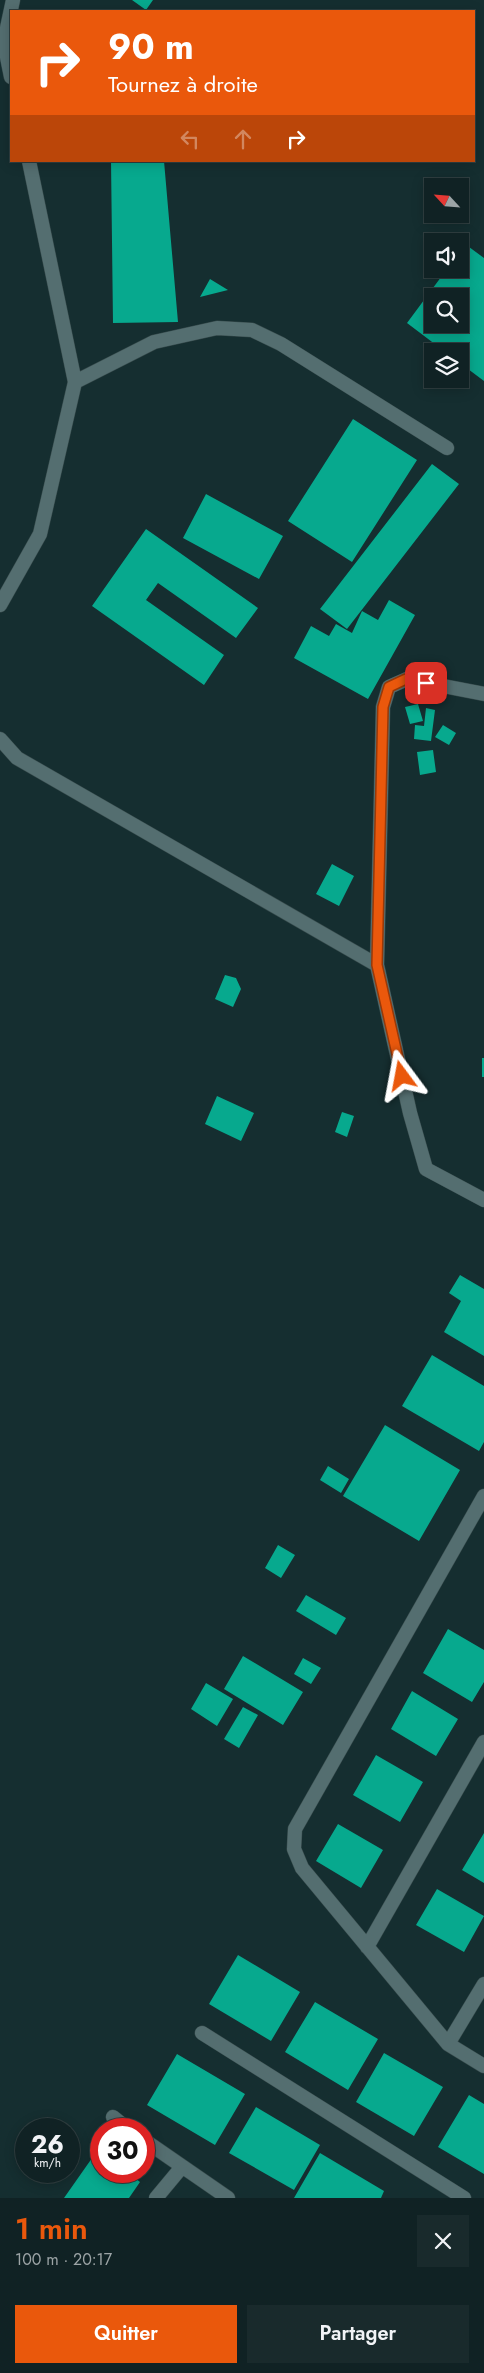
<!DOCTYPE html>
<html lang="fr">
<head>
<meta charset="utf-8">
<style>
	:root { --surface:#102224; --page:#192a2c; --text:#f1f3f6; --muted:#9ca4a6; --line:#303f41; --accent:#ea580c }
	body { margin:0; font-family:Jost,sans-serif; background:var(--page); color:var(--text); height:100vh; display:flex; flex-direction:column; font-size:19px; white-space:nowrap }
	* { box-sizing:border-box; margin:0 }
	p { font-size:16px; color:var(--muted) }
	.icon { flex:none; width:28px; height:28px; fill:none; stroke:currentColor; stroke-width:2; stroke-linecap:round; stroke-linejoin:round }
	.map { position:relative; height:2198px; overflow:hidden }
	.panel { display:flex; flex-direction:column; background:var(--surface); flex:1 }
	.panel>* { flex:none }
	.banner { position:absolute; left:10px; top:10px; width:465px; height:152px; border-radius:0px; box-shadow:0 2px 12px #0003,0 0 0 1px var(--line); background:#ea580c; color:#fff; overflow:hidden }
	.needle { width:32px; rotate:296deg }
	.fabs { position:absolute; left:424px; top:178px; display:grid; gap:10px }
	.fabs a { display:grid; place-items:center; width:45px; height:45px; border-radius:0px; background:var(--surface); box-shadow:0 2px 12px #0003,0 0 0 1px var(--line); font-size:25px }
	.speed { position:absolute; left:15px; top:2118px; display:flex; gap:10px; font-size:25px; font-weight:700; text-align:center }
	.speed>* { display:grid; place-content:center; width:65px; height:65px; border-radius:50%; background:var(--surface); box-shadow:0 2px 12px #0003,0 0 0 1px var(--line); line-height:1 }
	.speed small { font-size:12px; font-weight:400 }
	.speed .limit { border:8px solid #d22; background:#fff; color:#111 }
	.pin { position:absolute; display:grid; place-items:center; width:42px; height:42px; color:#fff; margin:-21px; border-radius:10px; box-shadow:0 2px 8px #0006 }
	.me { position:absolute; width:55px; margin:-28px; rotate:347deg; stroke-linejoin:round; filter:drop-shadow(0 0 4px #0008) }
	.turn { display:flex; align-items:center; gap:18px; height:105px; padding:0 15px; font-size:22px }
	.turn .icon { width:65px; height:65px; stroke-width:2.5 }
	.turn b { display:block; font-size:35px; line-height:42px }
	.lanes { display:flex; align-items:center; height:48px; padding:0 15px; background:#0003; justify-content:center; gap:25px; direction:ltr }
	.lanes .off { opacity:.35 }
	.round { display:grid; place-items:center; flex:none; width:52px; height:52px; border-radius:0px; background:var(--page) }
	.headline { display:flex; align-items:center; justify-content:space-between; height:85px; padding:0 15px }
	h1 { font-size:30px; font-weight:600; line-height:38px; color:var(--accent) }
	.cta { display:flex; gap:10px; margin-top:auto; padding:10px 15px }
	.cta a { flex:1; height:58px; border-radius:0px; background:var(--accent); color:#fff; font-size:20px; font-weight:600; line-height:58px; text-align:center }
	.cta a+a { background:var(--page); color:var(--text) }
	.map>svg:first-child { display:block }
	.building { fill:#07a98e; fill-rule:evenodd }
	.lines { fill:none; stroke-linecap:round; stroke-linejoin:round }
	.minor-casing { stroke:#374b4c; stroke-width:15 }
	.minor { stroke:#546e70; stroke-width:14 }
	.route-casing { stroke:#983908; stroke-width:12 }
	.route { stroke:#ea580c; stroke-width:9 }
</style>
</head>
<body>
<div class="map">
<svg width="484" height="2198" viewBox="0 0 484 2198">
	<rect width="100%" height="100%" fill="#152e30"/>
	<path class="building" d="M 132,0 L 153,0 L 146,10 Z
		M 111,161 L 164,161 L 178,322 L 113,323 Z
		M 465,244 L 484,258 L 484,381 L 460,363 L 460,351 L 444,351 L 407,323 L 447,269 L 460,269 L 460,251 ZM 432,296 L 460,296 L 460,324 L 432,324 Z
		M 210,279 L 228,290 L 200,297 Z
		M 353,419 L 417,460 L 352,562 L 288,521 Z
		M 432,464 L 459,484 L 347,629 L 320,609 Z
		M 206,494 L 283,536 L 259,579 L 183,538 Z
		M 146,529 L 258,608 L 236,638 L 158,583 L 146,600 L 224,655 L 204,685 L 92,606 Z
		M 389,600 L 415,615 L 368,699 L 294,658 L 311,626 L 329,636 L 336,624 L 352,633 L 362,611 L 378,620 Z
		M 418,704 L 423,721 L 410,724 L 405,707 Z
		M 426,708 L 435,710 L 431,741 L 414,739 L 415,725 L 424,726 Z
		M 443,725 L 456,733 L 449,745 L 435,737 Z
		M 433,750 L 436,772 L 420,775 L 417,752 Z
		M 332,864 L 354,876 L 339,906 L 316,894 Z
		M 225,975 L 236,978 L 241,989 L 233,1007 L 215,999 Z
		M 482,1058 L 484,1058 L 484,1077 L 482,1077 Z
		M 217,1096 L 254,1113 L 241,1141 L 205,1124 Z
		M 342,1112 L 354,1116 L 347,1137 L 335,1132 Z
		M 460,1275 L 484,1289 L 484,1356 L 444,1332 L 461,1301 L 449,1293 Z
		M 432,1355 L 484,1386 L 484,1442 L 479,1451 L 402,1406 Z
		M 385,1425 L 460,1470 L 419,1541 L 343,1496 Z
		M 328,1466 L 349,1479 L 341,1493 L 320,1480 Z
		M 278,1545 L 295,1555 L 281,1578 L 265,1568 Z
		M 306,1595 L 346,1618 L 336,1635 L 296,1611 Z
		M 448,1629 L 484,1650 L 484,1682 L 472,1702 L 423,1673 Z
		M 243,1656 L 303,1692 L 283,1725 L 224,1689 Z
		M 303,1658 L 321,1668 L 311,1684 L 294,1674 Z
		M 206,1683 L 233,1699 L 217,1726 L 191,1709 Z
		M 412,1691 L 458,1719 L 436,1756 L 391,1729 Z
		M 243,1707 L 258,1715 L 239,1748 L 224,1739 Z
		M 376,1755 L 423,1782 L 400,1822 L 353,1795 Z
		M 338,1824 L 383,1850 L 361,1888 L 316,1861 Z
		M 484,1833 L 484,1883 L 462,1870 Z
		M 437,1889 L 484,1916 L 464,1952 L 416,1925 Z
		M 238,1955 L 300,1992 L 271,2041 L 209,2004 Z
		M 315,2002 L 378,2039 L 348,2090 L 285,2052 Z
		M 384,2053 L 443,2087 L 414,2136 L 356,2102 Z
		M 177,2054 L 245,2094 L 215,2145 L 147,2105 Z
		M 469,2095 L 484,2104 L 484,2174 L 438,2147 Z
		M 256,2107 L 320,2145 L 294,2190 L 229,2153 Z
		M 97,2151 L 101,2154 L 101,2171 L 126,2171 L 140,2182 L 129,2198 L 64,2198 Z
		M 320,2153 L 384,2191 L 381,2198 L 294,2198 Z"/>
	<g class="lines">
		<defs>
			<path id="minor" d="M 11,77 L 4,42 L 13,0
				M 75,382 L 154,342 L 217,328 L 252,330 L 281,344 L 447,448
				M 0,605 L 40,534 L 75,382 L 29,161
				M 484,694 L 407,679 L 389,687 L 383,707 L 377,965 L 410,1113 L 426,1169 L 484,1200
				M 0,739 L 17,758 L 377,965
				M 484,1496 L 295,1829 L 294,1849 L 302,1868 L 448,2044 L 484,2066
				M 367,1947 L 484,1742
				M 202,2033 L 464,2198
				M 448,2044 L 484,1984
				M 113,2117 L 128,2129
				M 144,2140 L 228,2198
				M 156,2198 L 181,2168"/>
		</defs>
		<use href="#minor" class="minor-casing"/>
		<use href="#minor" class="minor"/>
	</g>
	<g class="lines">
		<defs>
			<path id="route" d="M 402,1076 L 377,965 L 383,707 L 389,687 L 406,679 L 426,683"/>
		</defs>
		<use href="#route" class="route-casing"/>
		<use href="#route" class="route"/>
	</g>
</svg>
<div class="fabs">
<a><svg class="needle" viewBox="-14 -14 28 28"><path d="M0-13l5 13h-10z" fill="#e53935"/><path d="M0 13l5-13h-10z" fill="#9ca4a6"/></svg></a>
<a><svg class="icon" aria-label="sound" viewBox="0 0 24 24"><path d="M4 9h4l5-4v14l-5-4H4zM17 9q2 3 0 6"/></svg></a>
<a><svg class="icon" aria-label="search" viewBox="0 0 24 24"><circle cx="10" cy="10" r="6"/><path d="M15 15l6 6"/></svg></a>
<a><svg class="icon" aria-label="layers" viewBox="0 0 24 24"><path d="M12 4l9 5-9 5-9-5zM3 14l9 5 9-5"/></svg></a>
</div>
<div class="speed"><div>26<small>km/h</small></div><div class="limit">30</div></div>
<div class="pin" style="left:426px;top:683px;background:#d93025"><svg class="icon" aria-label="arrive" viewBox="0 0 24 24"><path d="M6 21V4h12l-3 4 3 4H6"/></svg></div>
<svg class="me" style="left:402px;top:1076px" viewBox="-20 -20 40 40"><path d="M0-17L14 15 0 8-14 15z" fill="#ea580c" stroke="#fff" stroke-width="4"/></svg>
<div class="banner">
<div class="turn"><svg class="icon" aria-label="right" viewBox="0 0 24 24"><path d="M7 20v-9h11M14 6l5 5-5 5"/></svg><div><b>90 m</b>Tournez à droite</div></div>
<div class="lanes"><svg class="icon off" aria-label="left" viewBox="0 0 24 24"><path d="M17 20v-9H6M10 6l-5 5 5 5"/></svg><svg class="icon off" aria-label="ahead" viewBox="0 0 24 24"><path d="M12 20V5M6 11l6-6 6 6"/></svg><svg class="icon" aria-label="right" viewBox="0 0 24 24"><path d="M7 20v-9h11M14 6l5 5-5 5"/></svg></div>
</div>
</div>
<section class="panel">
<div class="headline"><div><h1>1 min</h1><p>100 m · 20:17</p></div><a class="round"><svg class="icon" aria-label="close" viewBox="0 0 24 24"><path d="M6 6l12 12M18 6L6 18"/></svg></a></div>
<div class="cta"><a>Quitter</a><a>Partager</a></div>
</section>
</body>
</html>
